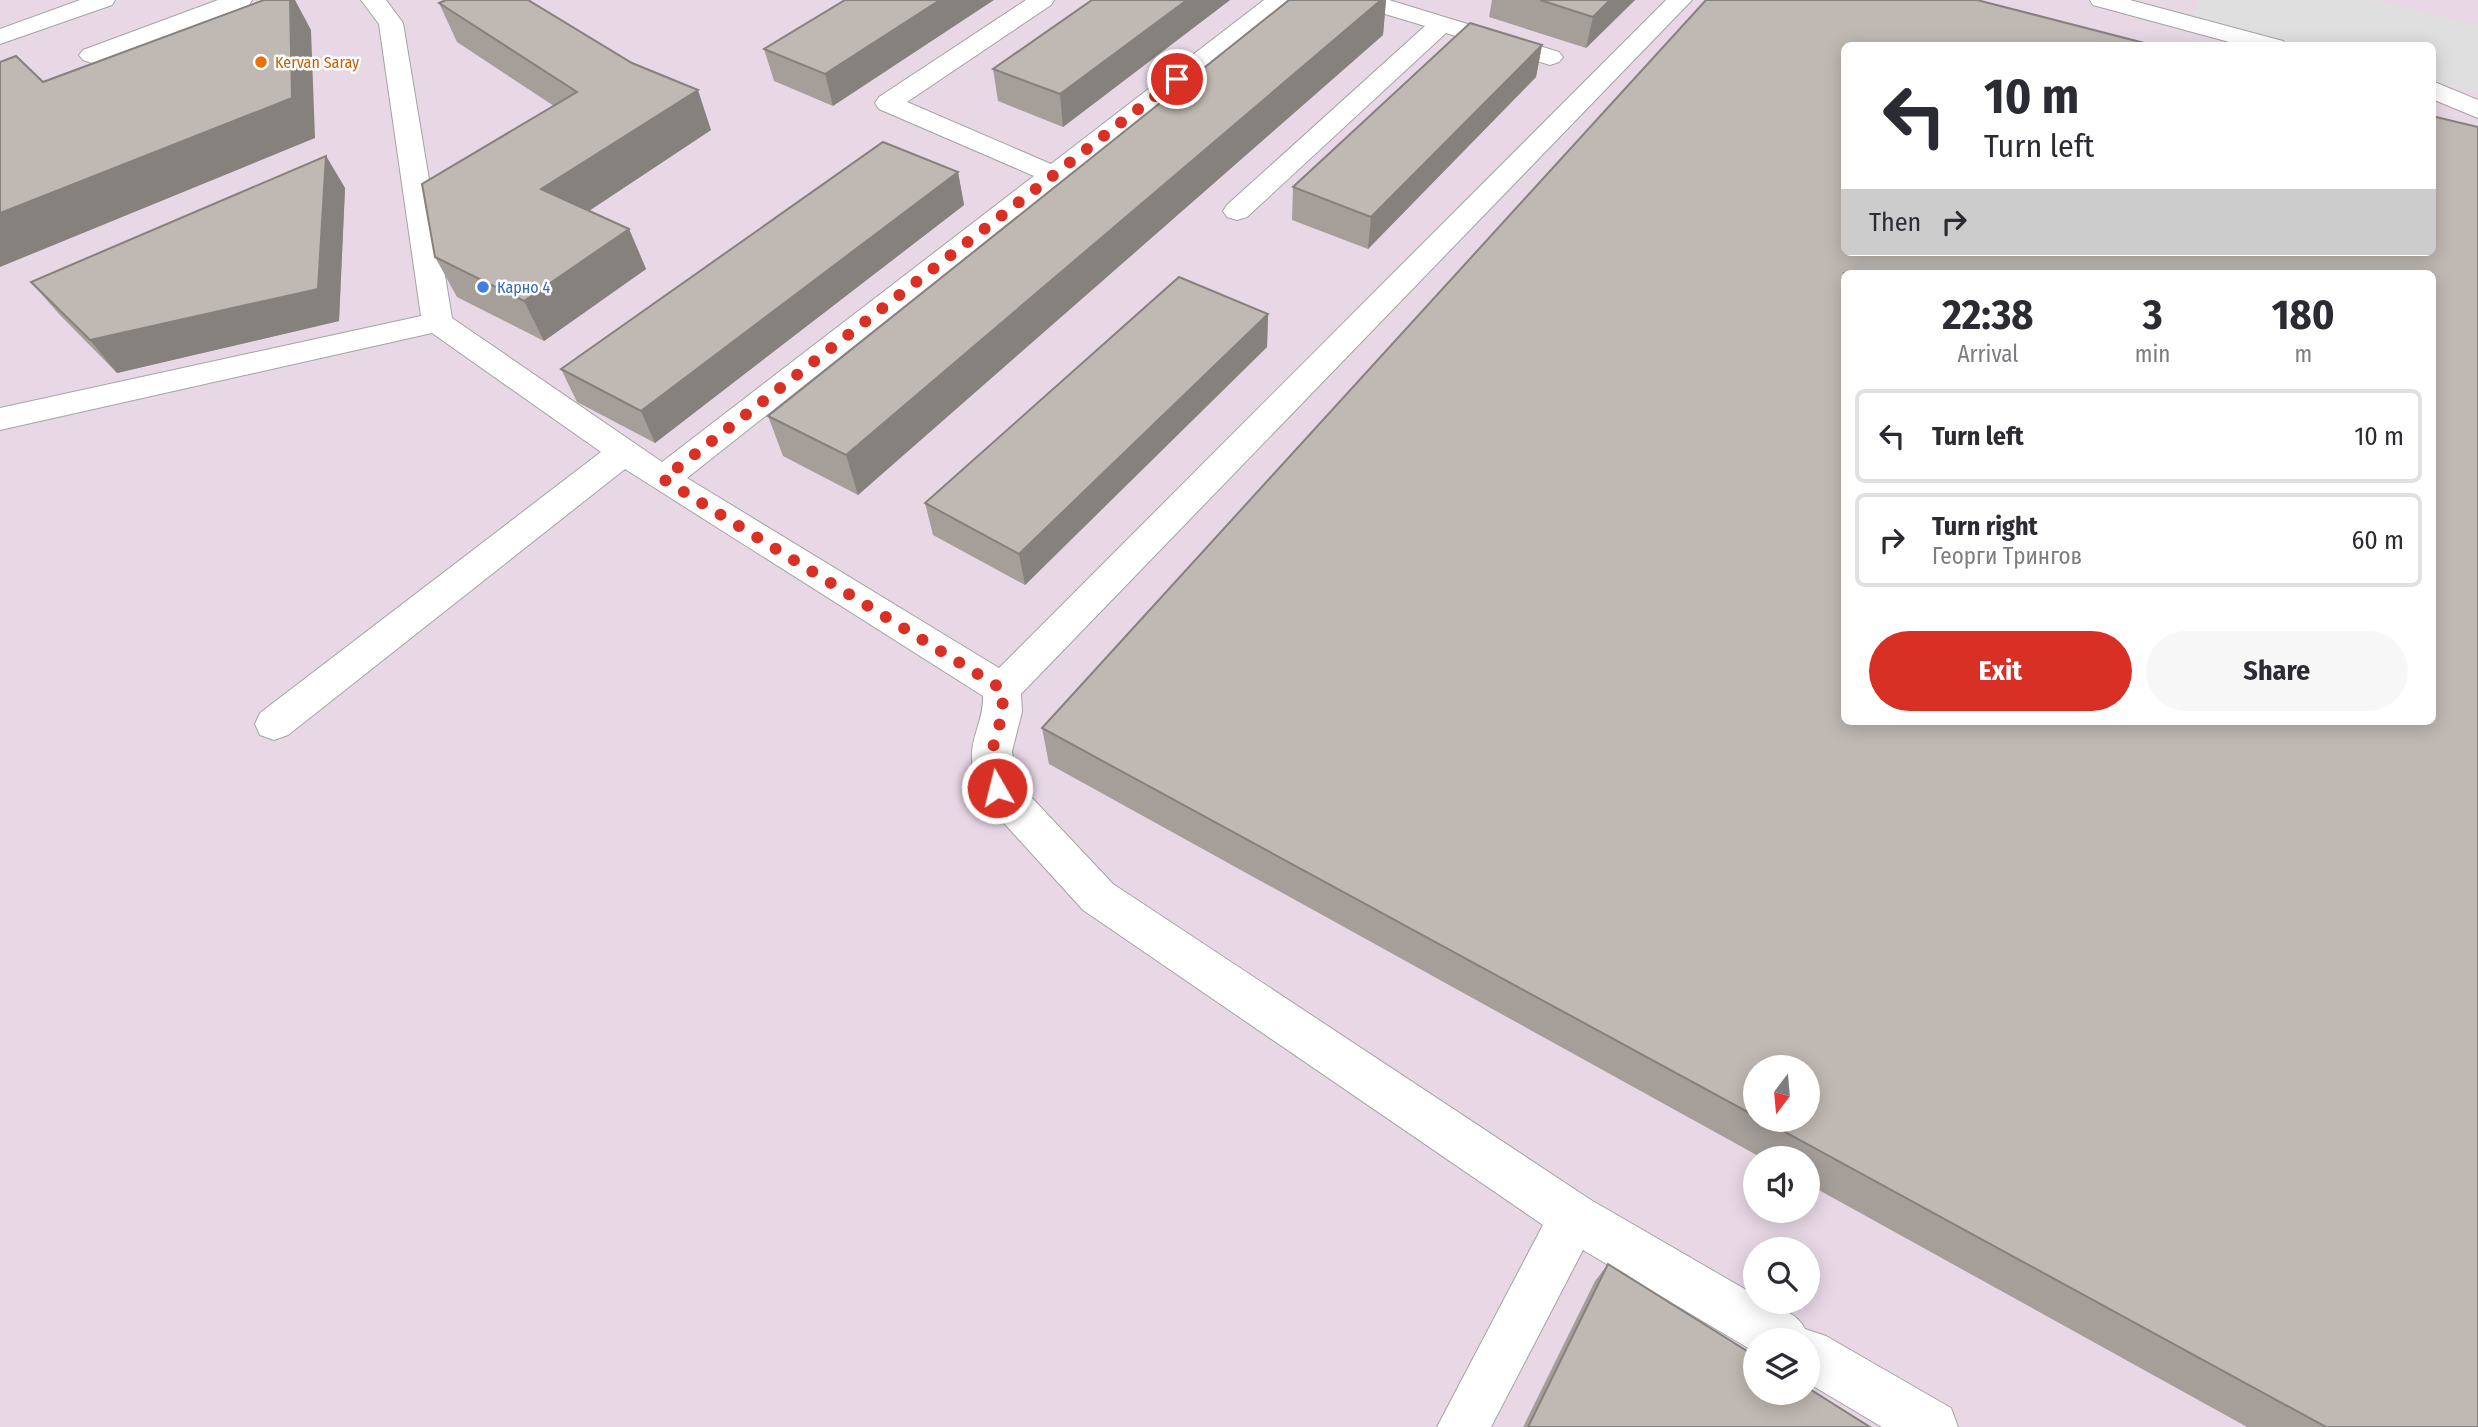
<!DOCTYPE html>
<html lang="en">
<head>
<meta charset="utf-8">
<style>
	:root { --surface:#fff; --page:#f7f7f7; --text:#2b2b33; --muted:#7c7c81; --line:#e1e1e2; --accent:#d93025 }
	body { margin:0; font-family:"Fira Sans Condensed",sans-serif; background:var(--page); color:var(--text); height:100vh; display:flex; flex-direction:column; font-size:26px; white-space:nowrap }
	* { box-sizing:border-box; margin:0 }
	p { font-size:23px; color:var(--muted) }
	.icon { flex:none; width:38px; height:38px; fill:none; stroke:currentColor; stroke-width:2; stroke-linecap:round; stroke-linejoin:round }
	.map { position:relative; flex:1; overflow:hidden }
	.sheet { position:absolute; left:1841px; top:270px; width:595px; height:455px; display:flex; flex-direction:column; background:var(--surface); border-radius:10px; box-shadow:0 4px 18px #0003 }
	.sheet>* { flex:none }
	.banner { position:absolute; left:1841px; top:42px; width:595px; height:214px; border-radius:10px; box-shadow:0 4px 18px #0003; background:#fff; color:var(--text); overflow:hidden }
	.needle { width:46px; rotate:196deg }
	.fabs { position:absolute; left:1743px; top:1055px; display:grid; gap:14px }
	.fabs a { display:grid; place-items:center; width:77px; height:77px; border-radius:50%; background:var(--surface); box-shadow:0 4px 18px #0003; font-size:35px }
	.pin { position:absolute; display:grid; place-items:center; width:60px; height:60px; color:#fff; margin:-30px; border:4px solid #fff; border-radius:50%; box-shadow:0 2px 7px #0007 }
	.me { position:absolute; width:77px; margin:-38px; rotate:352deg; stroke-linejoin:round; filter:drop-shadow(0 0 5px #0008) }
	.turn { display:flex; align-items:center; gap:24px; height:147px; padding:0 28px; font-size:32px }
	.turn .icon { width:91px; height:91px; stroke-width:2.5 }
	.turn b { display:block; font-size:49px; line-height:60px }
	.then { display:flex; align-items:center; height:66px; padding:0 28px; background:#0003; gap:14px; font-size:26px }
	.eta { display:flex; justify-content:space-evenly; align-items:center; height:119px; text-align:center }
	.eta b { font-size:42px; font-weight:700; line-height:49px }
	.action { display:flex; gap:14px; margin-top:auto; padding:14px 28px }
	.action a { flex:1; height:80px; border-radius:42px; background:var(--accent); color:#fff; font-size:28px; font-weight:700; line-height:80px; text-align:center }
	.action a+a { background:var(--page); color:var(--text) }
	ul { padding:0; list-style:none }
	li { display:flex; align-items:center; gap:21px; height:94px; margin:0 14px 10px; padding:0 14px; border:4px solid var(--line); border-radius:10px }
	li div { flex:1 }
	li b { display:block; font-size:26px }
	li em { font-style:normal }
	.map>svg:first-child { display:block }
	.industrial { fill:#e8d8e6; fill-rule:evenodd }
	.parking { fill:#dfdfdf }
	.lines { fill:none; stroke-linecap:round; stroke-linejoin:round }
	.minor-casing { stroke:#a3a3a3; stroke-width:2 }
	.minor { fill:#fff; fill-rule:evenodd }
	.wall { fill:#a59e99; fill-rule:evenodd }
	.shaded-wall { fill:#86817d }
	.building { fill:#c0b8b2; stroke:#86817d; stroke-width:2; fill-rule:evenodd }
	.route { stroke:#d93025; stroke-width:12; stroke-dasharray:0 21.6 }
	.food-dot { fill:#e8710a; stroke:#fff; stroke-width:2.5 }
	.shop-dot { fill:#3f7fe0; stroke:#fff; stroke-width:2.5 }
	.labels { text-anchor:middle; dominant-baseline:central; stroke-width:5; stroke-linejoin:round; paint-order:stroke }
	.far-food-label { font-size:16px; fill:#c56008; stroke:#fff; text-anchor:start }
	.far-shop-label { font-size:16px; fill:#366cbe; stroke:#fff; text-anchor:start }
</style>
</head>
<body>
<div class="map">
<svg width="2478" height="1427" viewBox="0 0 2478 1427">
	<rect width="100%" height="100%" fill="#efece6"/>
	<path class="industrial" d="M 0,0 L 2478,0 L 2478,1427 L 0,1427 ZM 1844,46 L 2432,46 L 2432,252 L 1844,252 ZM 1844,273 L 2432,273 L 2432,721 L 1844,721 ZM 1755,1068 L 1808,1068 L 1808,1120 L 1755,1120 ZM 1755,1158 L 1808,1158 L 1808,1211 L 1755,1211 ZM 1755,1250 L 1808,1250 L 1808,1302 L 1755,1302 ZM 1755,1340 L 1808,1340 L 1808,1393 L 1755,1393 Z"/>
	<path class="parking" d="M 2199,0 L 2374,0 L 2478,26 L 2478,93 L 2433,81 L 2432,46 L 2298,45 L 2191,17 Z"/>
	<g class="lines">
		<defs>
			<path id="minor" d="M 80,0 L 115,0 L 112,5 L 0,44 L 0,29 Z
				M 218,0 L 252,0 L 249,5 L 101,60 L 92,63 L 83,60 L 79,55 L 83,50 Z
				M 361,0 L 386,0 L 403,23 L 452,318 L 662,462 L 1034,176 L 879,109 L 875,103 L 879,97 L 1026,0 L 1054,0 L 1051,5 L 907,102 L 1051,164 L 1264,0 L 1291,0 L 687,478 L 999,668 L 1666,0 L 1692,0 L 1021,694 L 1022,712 L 1012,751 L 1016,781 L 1113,884 L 1591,1200 L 1755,1295 L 1755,1302 C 1771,1302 1799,1314 1805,1329 L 1826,1336 L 1951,1408 L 1958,1427 L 1882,1427 L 1808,1383 L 1808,1340 L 1755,1340 L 1755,1352 L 1583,1250 L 1491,1427 L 1437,1427 L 1543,1225 L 1083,910 L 983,800 C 976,786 971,766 972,751 C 974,732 984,716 983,696 L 625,469 L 288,735 L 274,740 L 260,735 L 255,724 L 260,713 L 601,452 L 432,333 L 0,430 L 0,408 L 421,316 L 379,24 Z
				M 1352,0 L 1389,0 L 1559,52 L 1563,57 L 1559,62 L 1550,65 L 1446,33 L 1247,217 L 1237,220 L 1227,217 L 1223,211 L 1227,205 L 1425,26 L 1355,5 Z
				M 2090,0 L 2130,0 L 2283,41 L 2286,46 L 2244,46 L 2093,5 Z
				M 2432,81 L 2478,100 L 2478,118 L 2432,99 Z"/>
		</defs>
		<use href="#minor" class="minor-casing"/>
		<use href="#minor" class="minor"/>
	</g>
	<path class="wall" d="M 845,0 L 833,106 L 774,81 L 764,49 Z
		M 1092,0 L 1230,0 L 1063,127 L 998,101 L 993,69 Z
		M 1289,0 L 1386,0 L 1383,35 L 858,495 L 783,456 L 768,416 Z
		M 1492,0 L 1635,0 L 1586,48 L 1489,17 Z
		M 1706,0 L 1977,0 L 2156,46 L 1844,46 L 1844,252 L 2432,252 L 2432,116 L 2478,127 L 2478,1427 L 2247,1427 L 1808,1184 L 1808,1158 L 1762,1158 L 1049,764 L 1042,728 ZM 1844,273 L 2432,273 L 2432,721 L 1844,721 ZM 1755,1068 L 1808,1068 L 1808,1120 L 1755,1120 Z
		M 439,3 L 711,130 L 589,211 L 629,229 L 646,269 L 544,341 L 457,297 L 435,257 L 554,106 L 457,42 Z
		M 1542,45 L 1536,77 L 1368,249 L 1292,220 L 1293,187 Z
		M 326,156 L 345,188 L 339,321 L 117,373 L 59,314 L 31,282 Z
		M 958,172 L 964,205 L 655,443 L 577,402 L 561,369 Z
		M 1268,314 L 1267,347 L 1025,585 L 933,535 L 925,503 Z
		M 1608,1264 L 1870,1427 L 1523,1427 L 1595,1281 Z"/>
	<path class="shaded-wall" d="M 290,0 L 295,0 L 311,30 L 315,138 L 0,267 L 0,213 Z
		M 940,0 L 994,0 L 833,106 L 825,74 Z
		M 1187,0 L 1230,0 L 1063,127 L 1060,94 Z
		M 1381,0 L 1386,0 L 1383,35 L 858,495 L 846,455 Z
		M 1610,0 L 1635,0 L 1586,48 L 1593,17 Z
		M 1542,45 L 1536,77 L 1368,249 L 1371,217 Z
		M 698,90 L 711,130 L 560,230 L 541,189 Z
		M 326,156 L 345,188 L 339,321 L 117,373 L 90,340 Z
		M 958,172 L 964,205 L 655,443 L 641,411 Z
		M 629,229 L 646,269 L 544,341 L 524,301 Z
		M 1268,314 L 1267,347 L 1025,585 L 1019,554 Z"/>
	<path class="building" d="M 264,0 L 290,0 L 292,98 L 0,213 L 0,62 L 16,56 L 43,82 Z
		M 446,0 L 528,0 L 632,63 L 698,90 L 541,189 L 629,229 L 524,301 L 435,257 L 422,184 L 577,92 L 439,3 Z
		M 845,0 L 940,0 L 825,74 L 764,49 Z
		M 1092,0 L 1187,0 L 1060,94 L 993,69 Z
		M 1289,0 L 1381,0 L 846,455 L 768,416 Z
		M 1540,0 L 1610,0 L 1593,17 Z
		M 1706,0 L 1977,0 L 2156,46 L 1844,46 L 1844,252 L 2432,252 L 2432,116 L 2478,127 L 2478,1427 L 2326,1427 L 1763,1120 L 1808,1120 L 1808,1068 L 1755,1068 L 1755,1116 L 1042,728 ZM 1844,273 L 2432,273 L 2432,721 L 1844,721 Z
		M 1470,23 L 1542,45 L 1371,217 L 1293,187 Z
		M 883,142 L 958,172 L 641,411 L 561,369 Z
		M 326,156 L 318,289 L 90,340 L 31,282 Z
		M 1179,277 L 1268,314 L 1019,554 L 925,503 Z
		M 1608,1264 L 1755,1356 L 1755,1393 L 1808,1393 L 1808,1388 L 1870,1427 L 1528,1427 Z"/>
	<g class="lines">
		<path class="route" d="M 997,788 L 992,751 L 1003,712 L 1002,689 L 663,479 L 1177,79"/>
	</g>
	<circle class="food-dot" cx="261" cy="62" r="7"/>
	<circle class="shop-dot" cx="483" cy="287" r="7"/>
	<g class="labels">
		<g class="far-food-label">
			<text x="275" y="62">Kervan Saray</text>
		</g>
		<g class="far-shop-label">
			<text x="497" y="287">Карно 4</text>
		</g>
	</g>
</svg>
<div class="fabs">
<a><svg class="needle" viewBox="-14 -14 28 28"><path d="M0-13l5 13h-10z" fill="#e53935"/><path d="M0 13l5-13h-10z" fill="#7c7c81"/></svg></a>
<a><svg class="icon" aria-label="sound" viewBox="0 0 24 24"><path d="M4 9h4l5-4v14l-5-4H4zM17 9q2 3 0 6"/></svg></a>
<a><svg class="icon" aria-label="search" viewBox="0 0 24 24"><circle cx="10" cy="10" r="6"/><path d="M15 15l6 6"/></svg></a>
<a><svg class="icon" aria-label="layers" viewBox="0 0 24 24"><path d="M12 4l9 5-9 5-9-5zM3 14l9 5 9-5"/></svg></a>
</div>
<div class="pin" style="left:1177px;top:79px;background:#d93025"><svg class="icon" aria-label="arrive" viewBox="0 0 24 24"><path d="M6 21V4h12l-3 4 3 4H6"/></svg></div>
<svg class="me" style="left:997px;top:788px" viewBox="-20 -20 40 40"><circle r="17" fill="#d93025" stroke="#fff" stroke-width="3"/><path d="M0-11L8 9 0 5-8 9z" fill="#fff"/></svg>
<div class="banner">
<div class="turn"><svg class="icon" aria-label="left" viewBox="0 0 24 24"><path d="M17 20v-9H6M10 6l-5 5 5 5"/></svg><div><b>10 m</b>Turn left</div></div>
<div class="then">Then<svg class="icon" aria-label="right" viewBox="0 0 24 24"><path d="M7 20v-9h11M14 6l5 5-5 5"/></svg></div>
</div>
<section class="sheet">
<div class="eta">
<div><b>22:38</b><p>Arrival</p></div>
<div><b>3</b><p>min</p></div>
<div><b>180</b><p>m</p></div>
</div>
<ul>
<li><svg class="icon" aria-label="left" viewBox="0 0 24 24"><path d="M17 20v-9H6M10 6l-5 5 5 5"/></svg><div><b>Turn left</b></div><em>10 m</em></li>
<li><svg class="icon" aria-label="right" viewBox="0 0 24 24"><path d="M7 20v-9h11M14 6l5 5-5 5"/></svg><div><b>Turn right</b><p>Георги Трингов</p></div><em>60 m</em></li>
</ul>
<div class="action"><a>Exit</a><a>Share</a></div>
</section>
</div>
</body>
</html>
